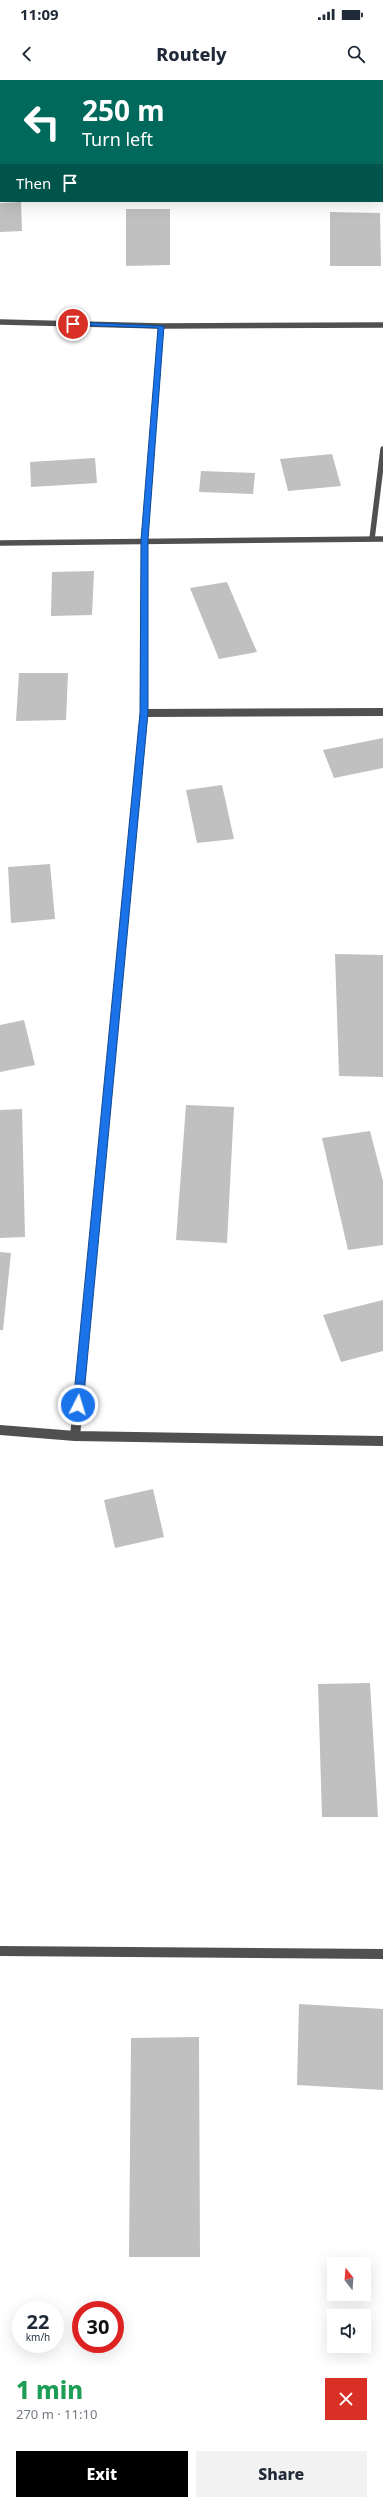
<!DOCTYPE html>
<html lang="en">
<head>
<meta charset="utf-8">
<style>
	:root { --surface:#fff; --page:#f2f2f3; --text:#1f2937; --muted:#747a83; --accent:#000 }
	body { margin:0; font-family:"Noto Sans",sans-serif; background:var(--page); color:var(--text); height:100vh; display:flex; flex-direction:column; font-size:15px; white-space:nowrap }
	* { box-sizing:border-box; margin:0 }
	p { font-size:13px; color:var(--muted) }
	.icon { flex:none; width:22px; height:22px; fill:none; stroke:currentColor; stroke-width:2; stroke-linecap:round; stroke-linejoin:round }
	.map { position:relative; height:2285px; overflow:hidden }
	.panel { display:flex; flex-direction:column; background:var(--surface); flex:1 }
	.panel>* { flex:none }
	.top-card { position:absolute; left:0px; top:0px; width:383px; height:122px; box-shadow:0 4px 16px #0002; background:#00695c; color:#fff; overflow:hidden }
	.needle { width:26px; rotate:343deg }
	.fabs { position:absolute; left:327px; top:2177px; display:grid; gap:8px }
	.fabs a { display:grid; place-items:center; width:44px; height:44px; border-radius:0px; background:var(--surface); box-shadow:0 4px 16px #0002; font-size:20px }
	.speed { position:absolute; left:12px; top:2221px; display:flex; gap:8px; font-size:20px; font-weight:700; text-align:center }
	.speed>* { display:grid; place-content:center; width:52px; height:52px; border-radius:50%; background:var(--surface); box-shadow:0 4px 16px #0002; line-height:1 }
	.speed small { font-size:10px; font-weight:400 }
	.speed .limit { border:6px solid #d22; background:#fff; color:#111 }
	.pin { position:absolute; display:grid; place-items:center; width:34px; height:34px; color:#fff; margin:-17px; border:2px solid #fff; border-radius:50%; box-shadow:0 1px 4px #0007 }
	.me { position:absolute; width:44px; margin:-22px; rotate:5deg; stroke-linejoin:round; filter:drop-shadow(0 0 3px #0008) }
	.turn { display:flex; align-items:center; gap:14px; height:84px; padding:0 16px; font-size:18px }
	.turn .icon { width:52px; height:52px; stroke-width:2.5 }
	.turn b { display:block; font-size:28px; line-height:34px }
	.then { display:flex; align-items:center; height:38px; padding:0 16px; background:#0003; gap:8px; font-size:15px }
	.round { display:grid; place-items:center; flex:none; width:42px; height:42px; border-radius:0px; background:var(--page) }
	.overview { display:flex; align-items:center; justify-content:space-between; height:68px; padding:0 16px }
	h1 { font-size:24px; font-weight:800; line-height:30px; color:#1e9e55 }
	.button { display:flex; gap:8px; margin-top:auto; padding:8px 16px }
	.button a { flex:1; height:46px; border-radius:0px; background:var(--accent); color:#fff; font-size:16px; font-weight:800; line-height:46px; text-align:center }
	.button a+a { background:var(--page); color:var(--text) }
	.status { display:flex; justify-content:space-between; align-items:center; height:28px; padding:0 20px; background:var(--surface); direction:ltr }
	.status svg { height:11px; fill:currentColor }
	header { display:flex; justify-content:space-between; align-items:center; height:52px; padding:0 16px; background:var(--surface); font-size:18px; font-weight:800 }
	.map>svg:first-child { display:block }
	.building { fill:#c0c0c0 }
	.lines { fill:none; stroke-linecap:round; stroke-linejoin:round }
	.street-far2 { stroke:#505050; stroke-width:5.5 }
	.street-far1 { stroke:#505050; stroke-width:8 }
	.street { stroke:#505050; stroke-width:10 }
	.route { fill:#1a73e8; stroke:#114b97 }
</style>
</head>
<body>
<div class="status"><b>11:09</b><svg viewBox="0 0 49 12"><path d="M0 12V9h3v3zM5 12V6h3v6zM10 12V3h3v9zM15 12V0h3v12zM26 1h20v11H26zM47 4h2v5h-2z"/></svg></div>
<header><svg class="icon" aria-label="back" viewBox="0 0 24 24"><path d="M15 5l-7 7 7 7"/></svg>Routely<svg class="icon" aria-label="search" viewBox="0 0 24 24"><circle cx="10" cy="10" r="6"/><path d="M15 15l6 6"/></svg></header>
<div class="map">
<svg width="383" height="2285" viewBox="0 0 383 2285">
	<rect width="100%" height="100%" fill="#fff"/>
	<path class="building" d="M 21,122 L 22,151 L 0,152 L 0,123 Z
		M 126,129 L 170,129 L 170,185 L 126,186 Z
		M 330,132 L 380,133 L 381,186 L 330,186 Z
		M 332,374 L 341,406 L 288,411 L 280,379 Z
		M 95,378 L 97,403 L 31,407 L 30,382 Z
		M 201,391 L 255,393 L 253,414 L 199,412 Z
		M 94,491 L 92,535 L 51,536 L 52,492 Z
		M 227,502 L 257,572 L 219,579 L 190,508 Z
		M 19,593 L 68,593 L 66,640 L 16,641 Z
		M 383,658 L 383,688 L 334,698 L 323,670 Z
		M 222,705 L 234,759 L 197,763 L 186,710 Z
		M 50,784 L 55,839 L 11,843 L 8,787 Z
		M 335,874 L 383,875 L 383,997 L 339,996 Z
		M 24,940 L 35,985 L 0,992 L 0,945 Z
		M 186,1025 L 234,1027 L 227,1163 L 176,1160 Z
		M 22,1029 L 25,1157 L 0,1158 L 0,1030 Z
		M 370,1051 L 383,1101 L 383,1165 L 348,1170 L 322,1058 Z
		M 0,1172 L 11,1173 L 3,1250 L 0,1250 Z
		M 383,1220 L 383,1271 L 341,1282 L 323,1235 Z
		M 153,1409 L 164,1457 L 115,1468 L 104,1420 Z
		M 370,1603 L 378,1737 L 322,1737 L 318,1604 Z
		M 299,1924 L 383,1929 L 383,2010 L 297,2005 Z
		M 199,1957 L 200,2177 L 129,2177 L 131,1958 Z"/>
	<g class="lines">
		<path class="street-far2" d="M 0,242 L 161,246 L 383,245
			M 372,459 L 383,369
			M 0,463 L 383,459
			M 144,564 L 145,460 L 161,246"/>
		<path class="street-far1" d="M 144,633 L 383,632
			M 80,1307 L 144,633 L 144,563"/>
		<path class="street" d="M 0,1350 L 75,1356 L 383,1361
			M 75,1356 L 80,1306
			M 0,1871 L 383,1874"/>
	</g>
	<path class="route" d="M 73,242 L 164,246 L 148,460 L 148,633 L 83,1325 L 78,1329 L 73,1325 L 140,633 L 141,460 L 158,248 L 71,245 Z"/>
</svg>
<div class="fabs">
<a><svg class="needle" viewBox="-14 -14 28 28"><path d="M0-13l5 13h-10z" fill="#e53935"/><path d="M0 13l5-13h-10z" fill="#747a83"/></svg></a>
<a><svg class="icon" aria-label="sound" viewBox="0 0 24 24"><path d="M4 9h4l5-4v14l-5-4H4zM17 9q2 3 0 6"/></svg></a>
</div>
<div class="speed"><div>22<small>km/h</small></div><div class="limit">30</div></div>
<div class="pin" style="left:73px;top:244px;background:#d93025"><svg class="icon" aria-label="arrive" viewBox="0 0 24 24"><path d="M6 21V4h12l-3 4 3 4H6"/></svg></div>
<svg class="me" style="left:78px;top:1325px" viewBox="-20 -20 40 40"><circle r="17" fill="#1a73e8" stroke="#fff" stroke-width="3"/><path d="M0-11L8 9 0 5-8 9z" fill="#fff"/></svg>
<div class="top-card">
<div class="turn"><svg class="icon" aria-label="left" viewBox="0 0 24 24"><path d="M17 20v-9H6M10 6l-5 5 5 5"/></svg><div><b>250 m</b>Turn left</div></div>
<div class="then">Then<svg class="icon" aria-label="arrive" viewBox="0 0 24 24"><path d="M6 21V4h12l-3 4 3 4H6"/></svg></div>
</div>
</div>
<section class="panel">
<div class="overview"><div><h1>1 min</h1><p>270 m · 11:10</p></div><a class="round" style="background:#d93025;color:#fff"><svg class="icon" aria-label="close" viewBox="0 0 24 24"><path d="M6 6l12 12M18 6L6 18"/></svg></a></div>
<div class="button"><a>Exit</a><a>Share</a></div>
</section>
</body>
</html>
